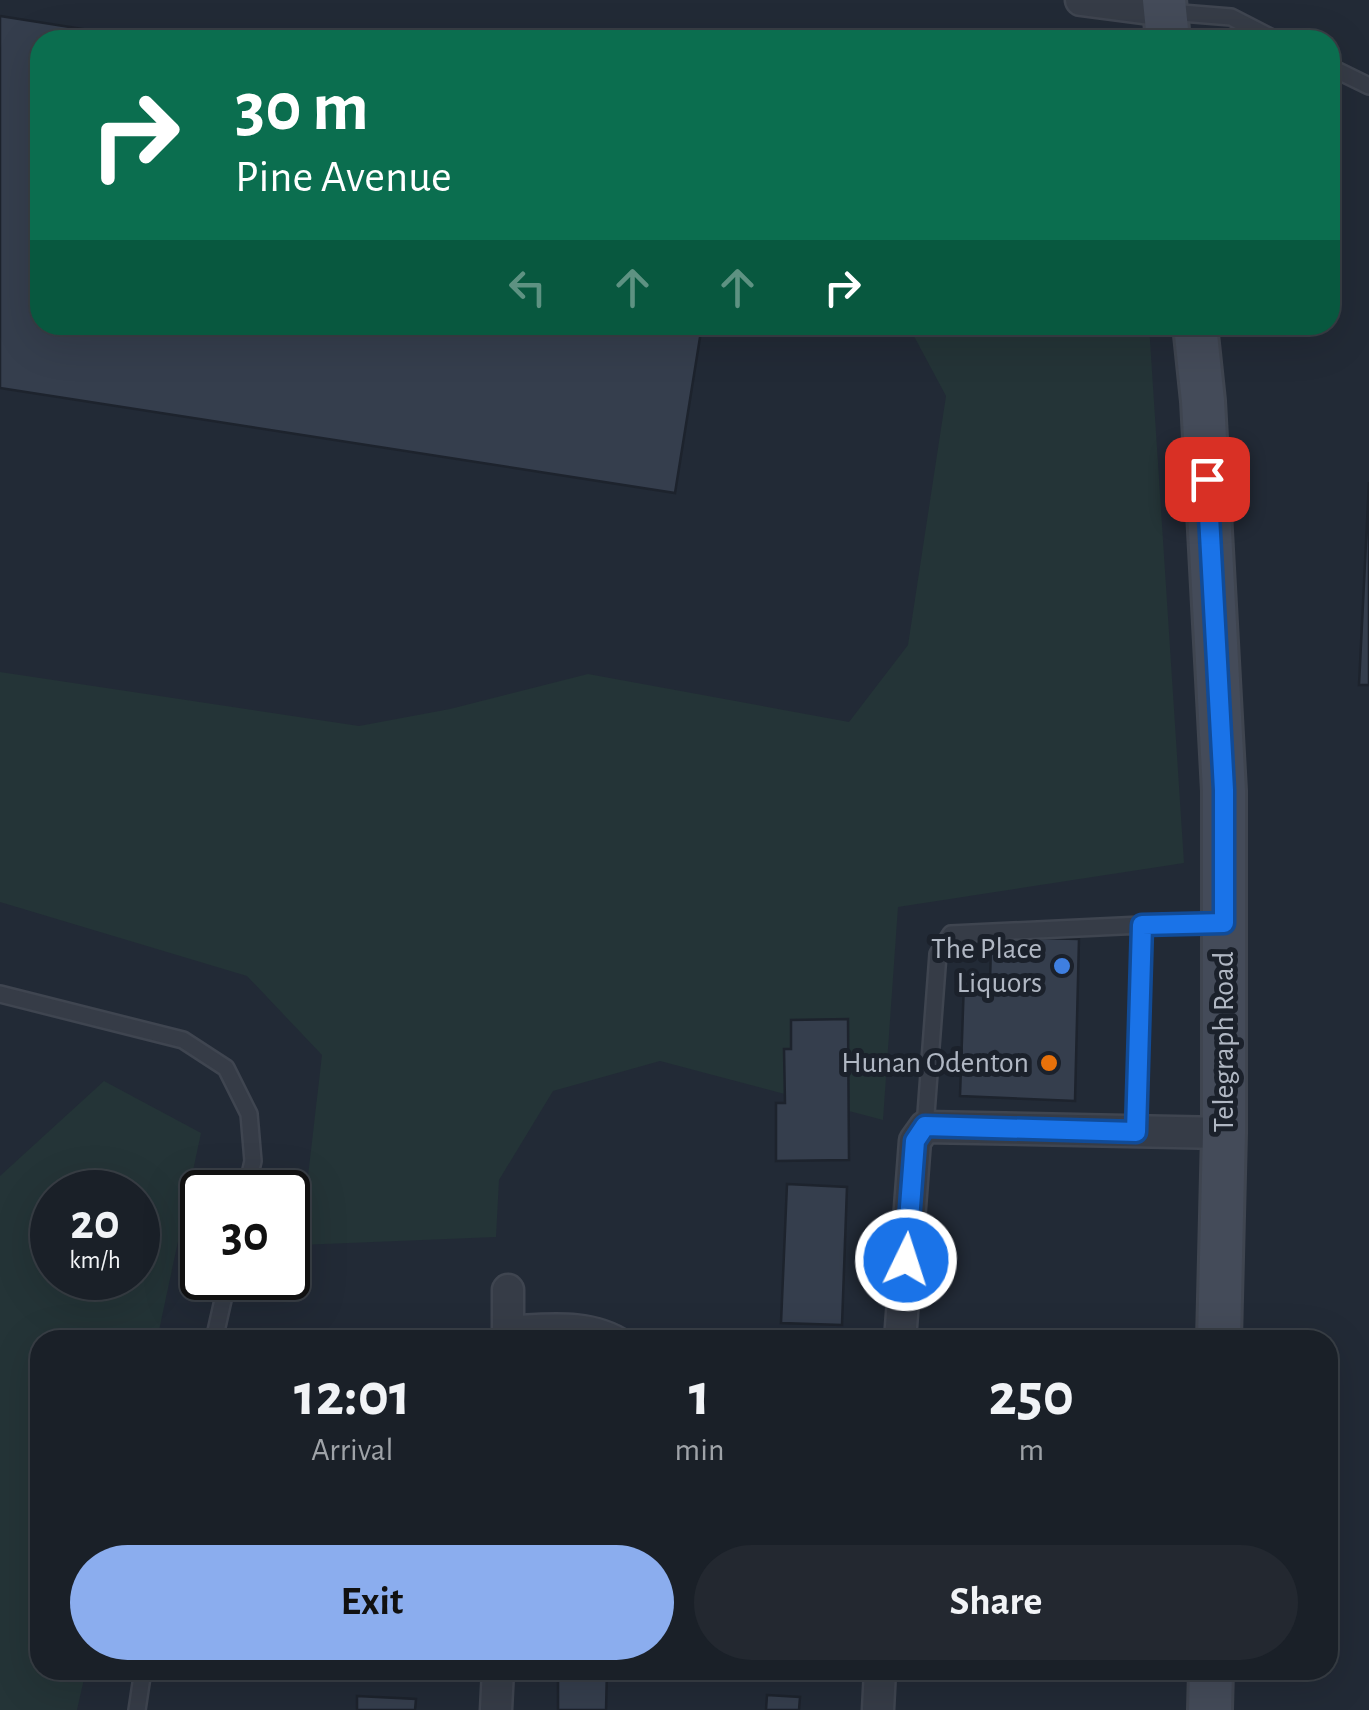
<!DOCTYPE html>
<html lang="en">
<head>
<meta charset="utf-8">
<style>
	:root { --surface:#1a2028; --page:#232830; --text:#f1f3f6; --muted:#9fa3a8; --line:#383e45; --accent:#8badee }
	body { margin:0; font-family:"Alegreya Sans",sans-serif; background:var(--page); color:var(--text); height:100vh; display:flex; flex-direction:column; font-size:38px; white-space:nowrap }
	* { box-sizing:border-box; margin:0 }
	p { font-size:32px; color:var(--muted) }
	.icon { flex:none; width:55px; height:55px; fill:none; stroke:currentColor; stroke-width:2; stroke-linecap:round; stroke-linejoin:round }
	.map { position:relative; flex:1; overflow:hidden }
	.sheet { position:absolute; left:30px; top:1330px; width:1308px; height:350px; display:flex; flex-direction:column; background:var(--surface); border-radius:30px; box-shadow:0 10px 40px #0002,0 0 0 2px var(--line) }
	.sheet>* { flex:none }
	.banner { position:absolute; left:30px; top:30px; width:1310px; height:305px; border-radius:30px; box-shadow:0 10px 40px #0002,0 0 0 2px var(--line); background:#0b6e4f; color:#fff; overflow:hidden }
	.speed { position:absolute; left:30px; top:1170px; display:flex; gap:20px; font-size:50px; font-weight:700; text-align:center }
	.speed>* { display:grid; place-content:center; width:130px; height:130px; border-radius:50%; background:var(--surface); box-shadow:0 10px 40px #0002,0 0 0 2px var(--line); line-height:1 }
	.speed small { font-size:25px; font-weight:400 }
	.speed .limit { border:5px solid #111; border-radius:15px; background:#fff; color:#111 }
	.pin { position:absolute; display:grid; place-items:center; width:85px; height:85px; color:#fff; margin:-42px; border-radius:20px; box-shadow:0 5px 15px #0006 }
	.me { position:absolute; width:110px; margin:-55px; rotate:4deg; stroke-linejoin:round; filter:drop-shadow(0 0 8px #0008) }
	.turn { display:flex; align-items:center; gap:35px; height:210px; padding:0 40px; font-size:45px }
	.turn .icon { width:130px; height:130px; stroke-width:2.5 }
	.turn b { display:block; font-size:70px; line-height:85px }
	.lanes { display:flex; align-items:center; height:95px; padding:0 40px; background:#0003; justify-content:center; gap:50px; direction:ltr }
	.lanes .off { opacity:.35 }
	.eta { display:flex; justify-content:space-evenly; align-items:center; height:170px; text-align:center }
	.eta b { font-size:60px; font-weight:700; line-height:70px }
	.button { display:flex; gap:20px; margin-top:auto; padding:20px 40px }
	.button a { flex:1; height:115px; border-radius:60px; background:var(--accent); color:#111; font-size:40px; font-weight:700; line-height:115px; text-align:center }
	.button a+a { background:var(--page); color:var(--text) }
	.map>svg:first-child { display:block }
	.green { fill:#243437; fill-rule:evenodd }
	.building { fill:#353e4d; stroke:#1d232d; stroke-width:2.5 }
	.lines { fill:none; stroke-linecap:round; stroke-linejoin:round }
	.service-casing { stroke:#3f4550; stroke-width:20 }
	.minor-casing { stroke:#3f4550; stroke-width:35 }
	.secondary-casing { stroke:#3f4550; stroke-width:48 }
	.service { stroke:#363c47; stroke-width:15 }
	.minor { stroke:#363c47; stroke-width:30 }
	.secondary { stroke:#444b59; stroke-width:42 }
	.route-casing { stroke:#114b97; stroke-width:25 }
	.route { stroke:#1a73e8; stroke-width:18 }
	.shop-dot { fill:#3f7fe0; stroke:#1b212b; stroke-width:4 }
	.food-dot { fill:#e8710a; stroke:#1b212b; stroke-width:4 }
	.labels { text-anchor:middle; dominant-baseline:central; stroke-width:10; stroke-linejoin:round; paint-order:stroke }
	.poi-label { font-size:30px; fill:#b0b7c3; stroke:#1b212b; text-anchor:end }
	.street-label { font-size:30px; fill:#b0b7c3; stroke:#1b212b }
</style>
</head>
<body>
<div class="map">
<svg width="1369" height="1710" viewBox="0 0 1369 1710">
	<rect width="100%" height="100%" fill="#222a36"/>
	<path class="green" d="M 908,325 L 1149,325 L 1184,863 L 898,907 L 883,1120 L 660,1061 L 553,1091 L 499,1180 L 496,1237 L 300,1245 L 322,1055 L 247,976 L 0,902 L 0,672 L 359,726 L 450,709 L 588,674 L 849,722 L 908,645 L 946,396 Z
		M 104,1081 L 201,1133 L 157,1340 L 40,1340 L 40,1670 L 86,1670 L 77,1710 L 0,1710 L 0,1176 ZM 138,1192 L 138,1278 L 52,1278 L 52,1192 Z"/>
	<path class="building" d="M 0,16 L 152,40 L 40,40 L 40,325 L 702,325 L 675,493 L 0,388 Z
		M 1369,482 L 1369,685 L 1359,685 Z
		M 1035,938 L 1079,939 L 1075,1101 L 960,1096 L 964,981 L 990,982 L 991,945 L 1035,946 Z
		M 848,1019 L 849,1160 L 776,1161 L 776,1103 L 785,1103 L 784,1049 L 791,1049 L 791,1020 Z
		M 787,1184 L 847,1187 L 842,1325 L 781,1323 Z
		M 378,1670 L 416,1670 L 416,1677 L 378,1678 Z
		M 558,1670 L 607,1670 L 606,1710 L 558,1710 Z
		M 750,1670 L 780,1670 L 780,1676 L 750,1676 Z
		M 767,1695 L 800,1697 L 799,1710 L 766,1710 Z
		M 357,1696 L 416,1699 L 415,1710 L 357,1710 Z"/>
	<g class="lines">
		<defs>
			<path id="service" d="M 1169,12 L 1231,17 L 1276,40
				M 1330,67 L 1369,86
				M 0,994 L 183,1040 L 226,1068 L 249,1114 L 253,1161 L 246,1192
				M 925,1127 L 938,954 L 951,934 L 1142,925
				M 1136,1131 L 1142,925 L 1222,923
				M 508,1324 C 549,1322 592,1316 627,1340
				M 214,1340 L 228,1278
				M 137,1710 L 143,1670"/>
			<path id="minor" d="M 1081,0 L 1165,11
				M 508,1290 L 508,1340
				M 900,1340 L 915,1141 L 925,1127 L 1224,1133
				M 496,1710 L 498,1670
				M 878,1710 L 880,1670"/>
			<path id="secondary" d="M 1164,0 L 1168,40
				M 1195,325 L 1203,401 L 1224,791 L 1224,1133 L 1219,1340
				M 1210,1710 L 1211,1670"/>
		</defs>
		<use href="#service" class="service-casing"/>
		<use href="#minor" class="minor-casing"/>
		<use href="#secondary" class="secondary-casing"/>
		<use href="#service" class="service"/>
		<use href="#minor" class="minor"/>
		<use href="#secondary" class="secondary"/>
	</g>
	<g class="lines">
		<defs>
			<path id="route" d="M 906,1260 L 915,1141 L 925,1126 L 1136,1132 L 1142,925 L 1224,923 L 1224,790 L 1207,479"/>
		</defs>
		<use href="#route" class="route-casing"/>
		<use href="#route" class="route"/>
	</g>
	<circle class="shop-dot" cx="1062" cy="966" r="10"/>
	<circle class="food-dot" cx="1049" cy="1063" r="10"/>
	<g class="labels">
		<g class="poi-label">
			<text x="1042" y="949">The Place<tspan x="1042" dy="34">Liquors</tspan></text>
			<text x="1029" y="1063">Hunan Odenton</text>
		</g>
		<g class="street-label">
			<text transform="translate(1224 1042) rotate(-90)">Telegraph Road</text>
		</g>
	</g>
</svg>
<div class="speed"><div>20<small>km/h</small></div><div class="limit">30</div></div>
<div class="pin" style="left:1207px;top:479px;background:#d93025"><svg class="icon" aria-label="arrive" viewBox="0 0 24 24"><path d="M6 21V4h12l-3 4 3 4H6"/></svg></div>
<svg class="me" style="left:906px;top:1260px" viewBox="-20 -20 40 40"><circle r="17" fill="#1a73e8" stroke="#fff" stroke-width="3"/><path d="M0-11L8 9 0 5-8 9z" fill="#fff"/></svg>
<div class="banner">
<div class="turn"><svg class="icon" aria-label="right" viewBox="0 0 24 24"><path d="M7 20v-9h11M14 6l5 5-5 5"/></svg><div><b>30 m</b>Pine Avenue</div></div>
<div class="lanes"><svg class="icon off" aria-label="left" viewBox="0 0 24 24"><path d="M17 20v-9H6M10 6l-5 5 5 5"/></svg><svg class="icon off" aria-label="ahead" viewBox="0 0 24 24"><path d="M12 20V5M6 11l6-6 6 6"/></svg><svg class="icon off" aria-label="ahead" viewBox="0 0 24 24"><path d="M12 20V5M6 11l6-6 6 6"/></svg><svg class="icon" aria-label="right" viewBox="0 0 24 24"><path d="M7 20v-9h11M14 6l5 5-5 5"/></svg></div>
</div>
<section class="sheet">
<div class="eta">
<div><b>12:01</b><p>Arrival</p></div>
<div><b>1</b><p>min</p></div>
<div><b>250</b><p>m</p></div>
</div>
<div class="button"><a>Exit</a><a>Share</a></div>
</section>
</div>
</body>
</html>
